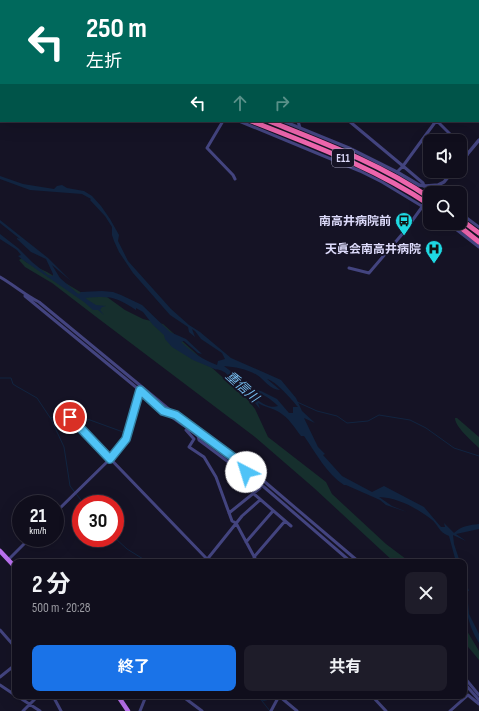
<!DOCTYPE html>
<html lang="ja">
<head>
<meta charset="utf-8">
<style>
	:root { --surface:#100e1c; --page:#1e1c29; --text:#f1f3f6; --muted:#9c9ca3; --line:#302e3b; --accent:#1a73e8 }
	body { margin:0; font-family:"Sofia Sans Condensed","Noto Sans JP",sans-serif; background:var(--page); color:var(--text); height:100vh; display:flex; flex-direction:column; font-size:15px; white-space:nowrap }
	* { box-sizing:border-box; margin:0 }
	p { font-size:13px; color:var(--muted) }
	.icon { flex:none; width:22px; height:22px; fill:none; stroke:currentColor; stroke-width:2; stroke-linecap:round; stroke-linejoin:round }
	.map { position:relative; flex:1; overflow:hidden }
	.side { position:absolute; left:12px; top:559px; width:455px; height:140px; display:flex; flex-direction:column; background:var(--surface); border-radius:8px; box-shadow:0 4px 16px #0002,0 0 0 1px var(--line) }
	.side>* { flex:none }
	.banner { position:absolute; left:0px; top:0px; width:479px; height:122px; box-shadow:0 4px 16px #0002,0 0 0 1px var(--line); background:#00695c; color:#fff; overflow:hidden }
	.buttons { position:absolute; left:423px; top:134px; display:grid; gap:8px }
	.buttons a { display:grid; place-items:center; width:44px; height:44px; border-radius:8px; background:var(--surface); box-shadow:0 4px 16px #0002,0 0 0 1px var(--line); font-size:20px }
	.speed { position:absolute; left:12px; top:495px; display:flex; gap:8px; font-size:20px; font-weight:700; text-align:center }
	.speed>* { display:grid; place-content:center; width:52px; height:52px; border-radius:50%; background:var(--surface); box-shadow:0 4px 16px #0002,0 0 0 1px var(--line); line-height:1 }
	.speed small { font-size:10px; font-weight:400 }
	.speed .limit { border:6px solid #d22; background:#fff; color:#111 }
	.pin { position:absolute; display:grid; place-items:center; width:34px; height:34px; color:#fff; margin:-17px; border:2px solid #fff; border-radius:50%; box-shadow:0 1px 4px #0007 }
	.me { position:absolute; width:44px; margin:-22px; rotate:320deg; stroke-linejoin:round; filter:drop-shadow(0 0 3px #0008) }
	.turn { display:flex; align-items:center; gap:14px; height:84px; padding:0 20px; font-size:18px }
	.turn .icon { width:52px; height:52px; stroke-width:2.5 }
	.turn b { display:block; font-size:28px; line-height:34px }
	.lanes { display:flex; align-items:center; height:38px; padding:0 20px; background:#0003; justify-content:center; gap:20px; direction:ltr }
	.lanes .off { opacity:.35 }
	.round { display:grid; place-items:center; flex:none; width:42px; height:42px; border-radius:8px; background:var(--page) }
	.headline { display:flex; align-items:center; justify-content:space-between; height:68px; padding:0 20px }
	h1 { font-size:24px; font-weight:700; line-height:30px }
	.cta { display:flex; gap:8px; margin-top:auto; padding:8px 20px }
	.cta a { flex:1; height:46px; border-radius:8px; background:var(--accent); color:#fff; font-size:16px; font-weight:700; line-height:46px; text-align:center }
	.cta a+a { background:var(--page); color:var(--text) }
	.map>svg:first-child { display:block }
	.green { fill:#162f2d }
	.water { fill:#112440; fill-rule:evenodd }
	.lines { fill:none; stroke-linecap:round; stroke-linejoin:round }
	.stream { stroke:#112440; stroke-width:1 }
	.minor { stroke:#43447f; stroke-width:3 }
	.tertiary { stroke:#43447f; stroke-width:3.5 }
	.secondary { stroke:#7e80ef; stroke-width:4 }
	.primary { stroke:#b870ed; stroke-width:4.5 }
	.motorway { stroke:#ec65ac; stroke-width:5 }
	.motorway-bridge { stroke:#ec65ac; stroke-width:5 }
	.route-casing { stroke:#337fa1; stroke-width:10 }
	.route { stroke:#4fc3f7; stroke-width:7 }
	.labels { text-anchor:middle; dominant-baseline:central; stroke-width:4; stroke-linejoin:round; paint-order:stroke }
	.shield { fill:#151325; stroke:#a19fbb; stroke-width:1 }
	.shield-label { font-size:11px; font-weight:bold; fill:#dddbfb }
	.poi-label { font-size:12px; font-weight:bold; fill:#dddbfb; stroke:#151325; text-anchor:end }
	.water-label { font-size:13px; font-style:italic; fill:#76bcee; stroke:#151325 }
</style>
</head>
<body>
<div class="map">
<svg width="479" height="711" viewBox="0 0 479 711">
	<rect width="100%" height="100%" fill="#151325"/>
	<path class="green" d="M 22,258 L 26,262 L 47,272 L 82,293 L 107,297 L 125,310 L 143,319 L 163,324 L 248,400 L 255,409 L 268,437 L 326,482 L 332,494 L 386,544 L 410,562 L 394,562 L 314,488 L 255,437 L 95,316 L 52,283 L 25,267 L 19,260 Z
		M 455,418 L 457,418 L 479,437 L 479,448 C 472,441 455,427 455,418 Z
		M 464,626 L 479,651 L 479,660 L 464,642 Z"/>
	<path class="water" d="M 0,176 L 23,184 L 54,189 L 57,186 L 62,185 L 67,188 L 84,191 L 92,196 L 101,206 L 110,219 L 119,235 L 118,241 L 128,261 L 171,309 L 189,325 L 200,332 L 231,358 L 281,380 L 296,398 L 302,411 L 315,423 L 304,418 L 318,447 L 325,454 L 323,455 L 342,476 L 372,492 L 384,486 L 424,507 L 441,527 L 445,527 L 444,523 L 454,533 C 461,526 470,525 479,524 L 479,529 L 456,534 L 466,541 L 453,535 L 454,544 L 460,562 L 456,562 L 449,536 C 438,532 439,525 431,519 C 416,508 399,498 379,497 L 392,506 L 407,512 L 386,505 L 380,500 L 346,485 L 344,485 C 326,473 316,453 304,436 L 301,436 C 294,427 289,418 279,412 C 273,408 264,407 258,403 L 260,409 L 250,397 L 226,378 L 228,376 C 226,372 221,370 216,369 L 217,370 L 193,360 L 172,347 L 165,339 L 164,335 L 153,325 L 143,312 L 136,308 L 136,310 C 115,296 110,296 85,298 L 96,305 L 106,306 L 102,307 L 100,310 L 104,315 L 98,310 L 93,310 L 84,302 L 23,260 L 18,256 L 21,255 L 17,250 L 0,239 L 0,234 L 18,248 L 32,262 L 48,275 L 53,276 L 53,274 L 46,259 L 31,252 L 17,239 L 17,238 L 20,239 L 0,223 L 0,220 L 48,258 L 71,281 L 52,265 L 60,278 L 77,293 L 79,294 L 81,292 L 102,291 L 113,292 L 121,295 L 142,305 L 170,332 L 186,339 L 202,354 L 198,353 L 184,341 L 181,342 C 191,352 204,360 217,365 L 218,361 L 225,359 L 222,353 L 201,339 L 195,331 L 192,329 L 195,337 L 189,332 L 188,327 L 170,315 L 133,273 L 119,252 L 114,241 L 112,235 L 112,227 L 105,216 L 90,200 L 91,199 L 82,194 L 30,190 L 0,179 ZM 224,366 C 235,367 247,369 257,375 C 265,380 270,390 280,390 L 267,379 C 276,381 291,399 298,407 L 293,407 L 293,413 L 289,413 L 277,399 L 261,391 L 248,389 L 233,373 ZM 249,391 C 260,392 270,398 278,406 C 268,410 254,398 249,391 Z
		M 464,576 L 469,591 L 467,591 L 469,614 L 479,634 L 479,643 C 466,623 464,600 464,576 Z"/>
	<g class="lines">
		<path class="stream" d="M 419,1 L 420,0
			M 478,60 L 479,60
			M 0,378 L 11,378 L 13,384 L 16,386 L 37,398 L 51,419 L 64,447 L 70,486 L 84,504
			M 297,402 L 317,411 L 337,416 L 347,423 L 368,421 L 379,415 L 410,420 L 426,428 L 454,448 L 479,456
			M 51,418 C 58,417 61,413 68,412 L 123,432
			M 115,538 L 127,549 L 148,562
			M 259,696 L 262,701 L 277,697
			M 262,701 L 270,711"/>
		<path class="minor" d="M 36,0 L 37,1
			M 124,0 L 125,1
			M 133,0 L 134,1
			M 205,0 L 206,1
			M 263,0 L 265,1
			M 313,0 L 315,1
			M 297,1 L 297,0
			M 223,121 L 207,148 L 233,175 L 235,179
			M 239,121 L 360,171 L 382,182 L 430,211
			M 298,121 L 300,128
			M 349,121 L 403,166 L 397,172
			M 435,121 L 439,123 L 457,141
			M 460,145 L 467,155
			M 424,186 L 423,183 L 403,166 L 436,121
			M 432,193 L 433,186
			M 460,213 L 479,227
			M 448,223 L 479,247
			M 349,268 L 369,273 L 404,232 L 430,196
			M 0,277 C 14,285 25,295 39,302 L 176,415 L 265,482 L 359,562
			M 25,296 L 154,402 L 163,411 L 173,414
			M 166,413 L 183,425
			M 70,417 L 207,559
			M 182,424 L 198,436 L 199,440 L 231,464 L 235,464 L 257,481 L 351,562
			M 186,430 L 194,439 L 189,447 L 204,457 L 216,477 L 232,521 L 236,523 L 257,562
			M 254,494 L 291,526
			M 55,513 L 110,459 L 126,439 L 139,390
			M 229,513 L 260,488 L 260,486 L 254,480
			M 246,542 L 273,511
			M 254,557 L 285,521
			M 8,560 L 30,538
			M 205,562 L 242,516 L 260,500
			M 0,630 L 15,647
			M 0,677 L 15,665
			M 464,677 L 479,695
			M 464,683 L 479,700
			M 0,685 L 15,695
			M 17,696 L 40,711
			M 53,696 L 61,711
			M 182,696 L 202,711
			M 279,696 L 297,711
			M 372,696 L 386,711
			M 23,711 L 38,696
			M 140,711 L 146,696
			M 271,711 L 279,696
			M 450,711 L 468,695 L 479,704"/>
		<path class="tertiary" d="M 61,0 L 62,1
			M 458,1 L 458,0
			M 283,121 L 349,148 L 397,172 L 419,185 L 426,186 L 438,185 L 444,182 L 453,171
			M 460,163 L 479,140"/>
		<path class="secondary" d="M 379,0 L 380,1
			M 478,65 L 479,66"/>
		<path class="primary" d="M 11,1 L 11,0
			M 0,15 L 1,14
			M 0,551 L 15,567
			M 118,696 L 128,711"/>
		<path class="motorway" d="M 41,0 L 43,1
			M 51,0 L 53,1
			M 460,219 L 479,233
			M 455,223 L 479,242"/>
		<path class="motorway-bridge" d="M 251,121 C 312,145 375,168 430,205
			M 269,121 C 324,143 381,164 430,198"/>
	</g>
	<g class="lines">
		<defs>
			<path id="route" d="M 70,417 L 110,459 L 126,439 L 140,390 L 163,411 L 176,415 L 237,460 L 246,472"/>
		</defs>
		<use href="#route" class="route-casing"/>
		<use href="#route" class="route"/>
	</g>
	<defs>
		<symbol id="bus-pin" viewBox="-11 -11 22 30"><path d="M0 17L-7.5 6A9.5 9.5 0 1 1 7.5 6Z" fill="#1fd9e3" stroke="#151325"/><path d="M-5-6H5V4H4V6H2V4H-2V6H-4V4H-5ZM-3.5-4V0h7V-4ZM-3.5 1.2v1.5H-2V1.2ZM2 1.2v1.5H3.5V1.2Z" fill="#111"/></symbol>
		<symbol id="hospital-pin" viewBox="-11 -11 22 30"><path d="M0 17L-7.5 6A9.5 9.5 0 1 1 7.5 6Z" fill="#1fd9e3" stroke="#151325"/><path d="M-5-5h3v3.5h4V-5h3V5h-3V1.5h-4V5h-3Z" fill="#111"/></symbol>
	</defs>
	<g fill-rule="evenodd">
		<use href="#bus-pin" x="394" y="211" width="20" height="27"/>
		<use href="#hospital-pin" x="424" y="239" width="20" height="27"/>
	</g>
	<g class="labels">
		<rect class="shield" x="332" y="149" width="22" height="18" rx="3"/>
		<g class="shield-label">
			<text x="343" y="158">E11</text>
		</g>
		<g class="poi-label">
			<text x="391" y="221">南高井病院前</text>
			<text x="421" y="249">天眞会南高井病院</text>
		</g>
		<g class="water-label">
			<text transform="translate(242 387) rotate(42)">重信川</text>
		</g>
	</g>
</svg>
<div class="buttons">
<a><svg class="icon" aria-label="sound" viewBox="0 0 24 24"><path d="M4 9h4l5-4v14l-5-4H4zM17 9q2 3 0 6"/></svg></a>
<a><svg class="icon" aria-label="search" viewBox="0 0 24 24"><circle cx="10" cy="10" r="6"/><path d="M15 15l6 6"/></svg></a>
</div>
<div class="speed"><div>21<small>km/h</small></div><div class="limit">30</div></div>
<div class="pin" style="left:70px;top:417px;background:#d93025"><svg class="icon" aria-label="arrive" viewBox="0 0 24 24"><path d="M6 21V4h12l-3 4 3 4H6"/></svg></div>
<svg class="me" style="left:246px;top:472px" viewBox="-20 -20 40 40"><circle r="19" fill="#fff"/><path d="M0-13L10 11 0 6-10 11z" fill="#4fc3f7"/></svg>
<div class="banner">
<div class="turn"><svg class="icon" aria-label="left" viewBox="0 0 24 24"><path d="M17 20v-9H6M10 6l-5 5 5 5"/></svg><div><b>250 m</b>左折</div></div>
<div class="lanes"><svg class="icon" aria-label="left" viewBox="0 0 24 24"><path d="M17 20v-9H6M10 6l-5 5 5 5"/></svg><svg class="icon off" aria-label="ahead" viewBox="0 0 24 24"><path d="M12 20V5M6 11l6-6 6 6"/></svg><svg class="icon off" aria-label="right" viewBox="0 0 24 24"><path d="M7 20v-9h11M14 6l5 5-5 5"/></svg></div>
</div>
<section class="side">
<div class="headline"><div><h1>2 分</h1><p>500 m · 20:28</p></div><a class="round"><svg class="icon" aria-label="close" viewBox="0 0 24 24"><path d="M6 6l12 12M18 6L6 18"/></svg></a></div>
<div class="cta"><a>終了</a><a>共有</a></div>
</section>
</div>
</body>
</html>
